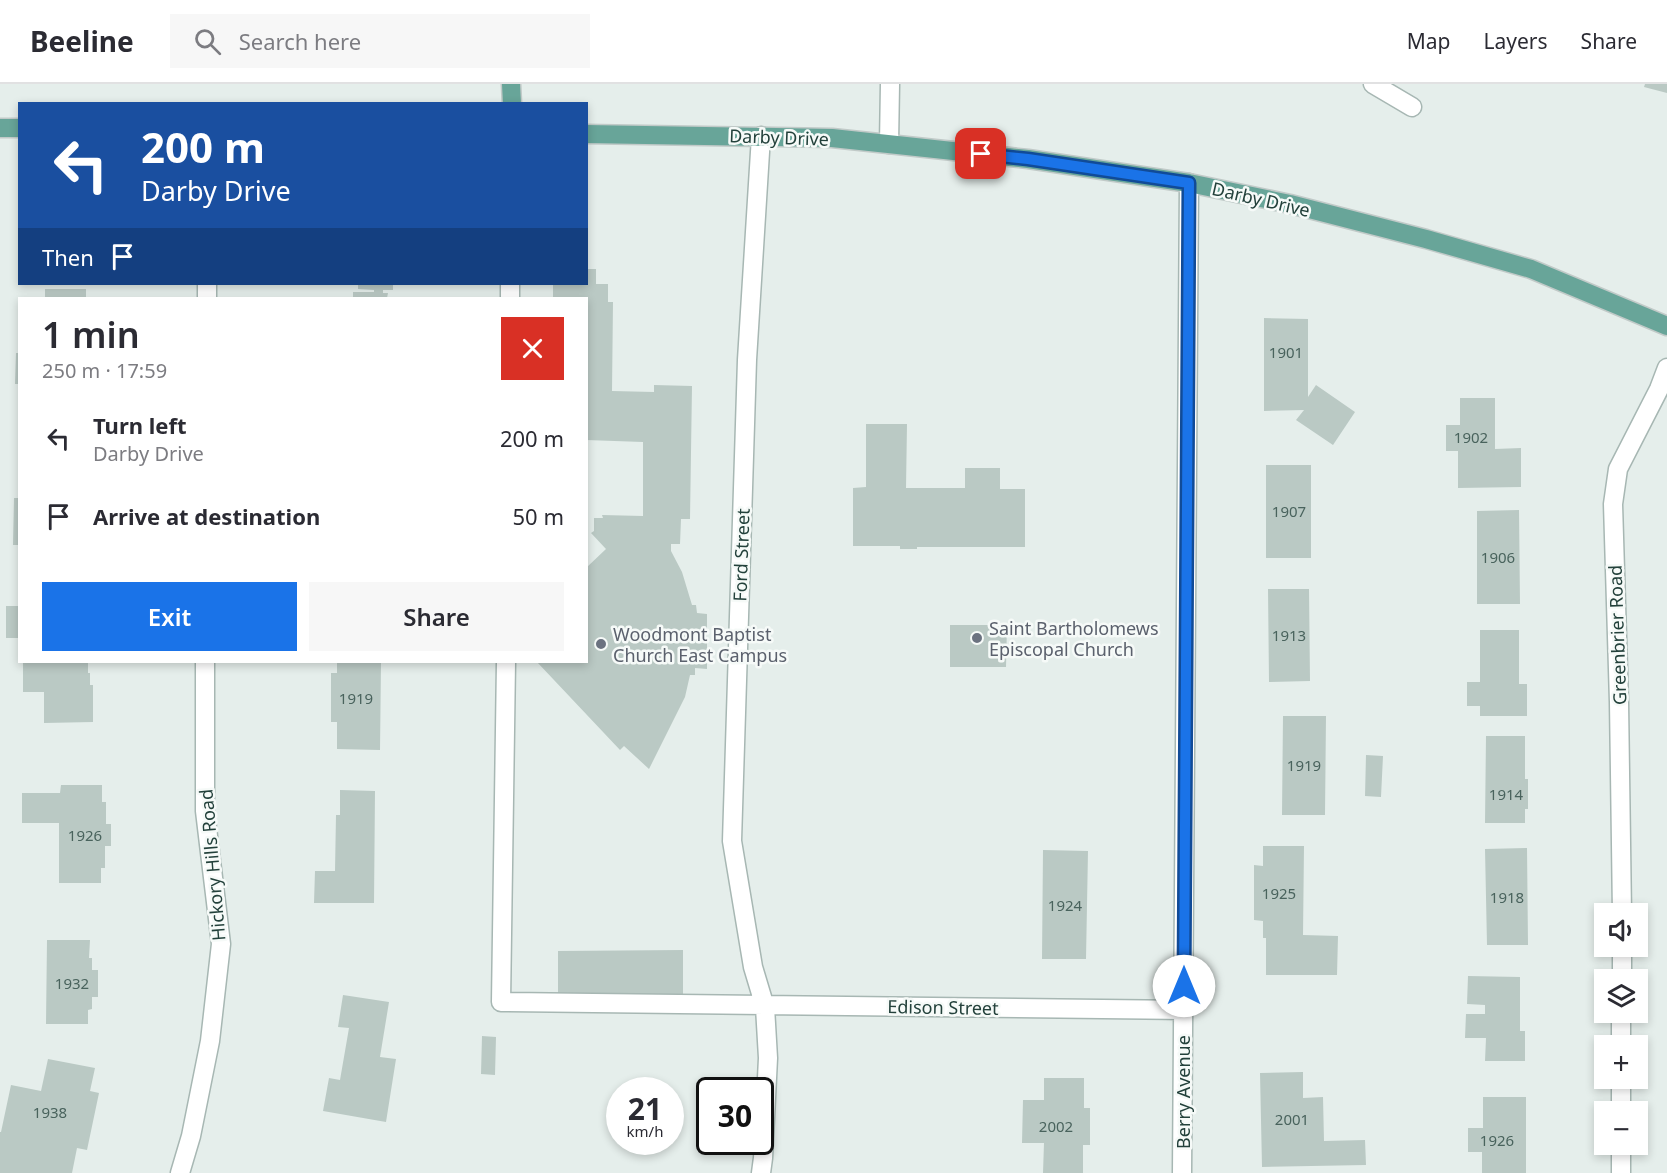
<!DOCTYPE html>
<html lang="en">
<head>
<meta charset="utf-8">
<style>
	:root { --surface:#fff; --page:#f7f7f7; --text:#2b2b33; --muted:#7c7c81; --line:#e1e1e2; --accent:#1a73e8 }
	body { margin:0; font-family:"Noto Sans",sans-serif; background:var(--page); color:var(--text); height:100vh; display:flex; flex-direction:column; font-size:22px; white-space:nowrap }
	* { box-sizing:border-box; margin:0 }
	p { font-size:20px; color:var(--muted) }
	.icon { flex:none; width:33px; height:33px; fill:none; stroke:currentColor; stroke-width:2; stroke-linecap:round; stroke-linejoin:round }
	.map { position:relative; flex:1; overflow:hidden }
	.sheet { position:absolute; left:18px; top:213px; width:570px; height:366px; display:flex; flex-direction:column; background:var(--surface); border-radius:0px; box-shadow:0 3px 9px #0003 }
	.sheet>* { flex:none }
	.top-card { position:absolute; left:18px; top:18px; width:570px; height:183px; border-radius:0px; box-shadow:0 3px 9px #0003; background:#1a4fa0; color:#fff; overflow:hidden }
	.controls { position:absolute; left:1594px; top:819px; display:grid; gap:12px }
	.controls a { display:grid; place-items:center; width:54px; height:54px; border-radius:0px; background:var(--surface); box-shadow:0 3px 9px #0003; font-size:30px }
	.speed { position:absolute; left:606px; top:993px; display:flex; gap:12px; font-size:30px; font-weight:700; text-align:center }
	.speed>* { display:grid; place-content:center; width:78px; height:78px; border-radius:50%; background:var(--surface); box-shadow:0 3px 9px #0003; line-height:1 }
	.speed small { font-size:15px; font-weight:400 }
	.speed .limit { border:3px solid #111; border-radius:9px; background:#fff; color:#111 }
	.pin { position:absolute; display:grid; place-items:center; width:51px; height:51px; color:#fff; margin:-26px; border-radius:12px; box-shadow:0 3px 9px #0006 }
	.me { position:absolute; width:66px; margin:-33px; rotate:0deg; stroke-linejoin:round; filter:drop-shadow(0 0 4px #0008) }
	.turn { display:flex; align-items:center; gap:21px; height:126px; padding:0 24px; font-size:27px }
	.turn .icon { width:78px; height:78px; stroke-width:2.5 }
	.turn b { display:block; font-size:42px; line-height:51px }
	.then { display:flex; align-items:center; height:57px; padding:0 24px; background:#0003; gap:12px; font-size:22px }
	.round { display:grid; place-items:center; flex:none; width:63px; height:63px; border-radius:0px; background:var(--page) }
	.overview { display:flex; align-items:center; justify-content:space-between; height:102px; padding:0 24px }
	h1 { font-size:36px; font-weight:600; line-height:45px }
	.action { display:flex; gap:12px; margin-top:auto; padding:12px 24px }
	.action a { flex:1; height:69px; border-radius:0px; background:var(--accent); color:#fff; font-size:24px; font-weight:600; line-height:69px; text-align:center }
	.action a+a { background:var(--page); color:var(--text) }
	ul { padding:0; list-style:none }
	li { display:flex; align-items:center; gap:18px; height:78px; padding:0 24px }
	li div { flex:1 }
	li b { display:block; font-size:22px }
	li em { font-style:normal }
	header { display:flex; align-items:center; gap:36px; box-sizing:border-box; height:84px; padding:0 30px; background:var(--surface); border-bottom:2px solid var(--line) }
	header strong { font-size:28px }
	nav { display:flex; gap:33px; margin-inline-start:auto; font-size:21px }
	.search { width:420px; height:54px; background:var(--page); display:flex; align-items:center; gap:15px; box-sizing:border-box; padding:0 21px; border-radius:0px; color:var(--muted); font-size:22px }
	.map>svg:first-child { display:block }
	.building { fill:#bac9c4 }
	.lines { fill:none; stroke-linecap:round; stroke-linejoin:round }
	.minor-casing { stroke:#a7b7b3; stroke-width:21 }
	.major-casing { stroke:#c1cac8; stroke-width:21 }
	.minor { stroke:#fff; stroke-width:18 }
	.major { stroke:#68a599; stroke-width:18 }
	.route-casing { stroke:#114b97; stroke-width:15 }
	.route { stroke:#1a73e8; stroke-width:10 }
	.worship-dot { fill:#6b7280; stroke:#f6faf8; stroke-width:2 }
	.labels { text-anchor:middle; dominant-baseline:central; stroke-width:5; stroke-linejoin:round; paint-order:stroke }
	.number-label { font-size:15px; fill:#49635d }
	.street-label { font-size:18px; fill:#23413b; stroke:#f6faf8 }
	.worship-label { font-size:18px; fill:#5b616d; stroke:#f6faf8; text-anchor:start }
</style>
</head>
<body>
<header>
<strong>Beeline</strong>
<div class="search"><svg class="icon" aria-label="search" viewBox="0 0 24 24"><circle cx="10" cy="10" r="6"/><path d="M15 15l6 6"/></svg>Search here</div>
<nav><a>Map</a><a>Layers</a><a>Share</a></nav>
</header>
<div class="map">
<svg width="1667" height="1089" viewBox="0 0 1667 1089">
	<rect width="100%" height="100%" fill="#e5eeeb"/>
	<path class="building" d="M 1645,0 L 1667,0 L 1667,9 L 1644,3 Z
		M 586,185 L 596,185 L 596,200 L 608,200 L 608,218 L 613,218 L 612,307 L 654,308 L 654,301 L 692,302 L 690,435 L 681,435 L 680,460 L 671,460 L 671,467 L 682,488 L 692,521 L 696,521 L 697,529 L 707,530 L 707,585 L 695,584 L 695,591 L 690,591 L 685,613 L 649,685 L 624,662 L 620,666 L 537,578 L 586,578 L 586,484 L 606,465 L 591,449 L 594,447 L 594,434 L 603,434 L 602,431 L 643,432 L 643,358 L 586,356 L 586,214 L 553,214 L 553,200 L 586,200 Z
		M 358,200 L 393,200 L 393,206 L 383,206 L 383,209 L 388,209 L 387,214 L 353,214 L 353,208 L 374,208 L 374,206 L 358,205 Z
		M 45,205 L 86,205 L 86,214 L 45,214 Z
		M 1264,234 L 1308,235 L 1308,313 L 1316,301 L 1355,328 L 1333,361 L 1296,336 L 1304,326 L 1264,327 Z
		M 16,269 L 20,269 L 20,300 L 15,300 Z
		M 1460,314 L 1495,314 L 1495,365 L 1521,364 L 1521,403 L 1458,404 L 1458,367 L 1446,367 L 1446,341 L 1460,341 Z
		M 866,340 L 907,340 L 906,404 L 965,404 L 965,384 L 1000,384 L 1000,405 L 1025,405 L 1025,463 L 917,463 L 917,465 L 900,465 L 900,462 L 853,462 L 853,404 L 866,403 Z
		M 1266,381 L 1311,381 L 1311,474 L 1266,474 Z
		M 14,414 L 20,414 L 20,461 L 13,461 Z
		M 1519,426 L 1520,520 L 1477,520 L 1477,427 Z
		M 1268,505 L 1309,505 L 1310,597 L 1269,598 Z
		M 6,522 L 20,522 L 20,554 L 6,554 Z
		M 950,541 L 1007,541 L 1006,583 L 950,583 Z
		M 1480,546 L 1519,546 L 1519,600 L 1527,600 L 1527,632 L 1480,632 L 1480,622 L 1467,622 L 1467,598 L 1480,598 Z
		M 23,578 L 88,578 L 88,589 L 90,589 L 90,601 L 93,601 L 93,638 L 44,639 L 44,608 L 23,608 Z
		M 337,578 L 381,578 L 380,666 L 337,665 L 337,638 L 331,638 L 331,589 L 337,589 Z
		M 1283,632 L 1326,632 L 1325,731 L 1282,731 Z
		M 1486,652 L 1525,652 L 1525,695 L 1528,695 L 1528,725 L 1525,725 L 1525,739 L 1485,739 Z
		M 1366,671 L 1383,672 L 1381,713 L 1365,712 Z
		M 61,701 L 102,701 L 102,718 L 106,718 L 106,740 L 111,740 L 111,762 L 105,762 L 105,784 L 101,784 L 101,799 L 59,799 L 59,739 L 22,739 L 22,709 L 60,709 Z
		M 340,706 L 375,707 L 374,819 L 314,819 L 315,787 L 335,787 L 336,731 L 340,731 Z
		M 1263,762 L 1304,762 L 1303,851 L 1338,852 L 1337,891 L 1266,891 L 1266,854 L 1263,854 L 1263,837 L 1254,836 L 1254,781 L 1263,782 Z
		M 1527,764 L 1528,861 L 1487,861 L 1485,765 Z
		M 1043,766 L 1088,767 L 1086,875 L 1042,875 Z
		M 47,856 L 90,856 L 89,874 L 92,874 L 92,886 L 98,886 L 98,913 L 92,913 L 92,925 L 88,926 L 88,940 L 46,940 Z
		M 683,866 L 683,918 L 558,919 L 558,867 Z
		M 1468,892 L 1520,893 L 1520,947 L 1525,947 L 1525,977 L 1485,977 L 1486,954 L 1465,954 L 1466,930 L 1485,930 L 1485,921 L 1467,920 Z
		M 343,911 L 389,918 L 380,973 L 396,975 L 386,1038 L 323,1027 L 329,994 L 340,996 L 349,944 L 338,943 Z
		M 482,952 L 496,953 L 495,991 L 481,990 Z
		M 48,975 L 95,984 L 90,1007 L 99,1009 L 87,1066 L 77,1064 L 72,1089 L 0,1089 L 0,1048 L 1,1048 L 11,1001 L 41,1007 Z
		M 1303,988 L 1303,1014 L 1323,1013 L 1324,1057 L 1365,1056 L 1366,1081 L 1262,1083 L 1260,989 Z
		M 1044,994 L 1084,994 L 1084,1024 L 1090,1024 L 1090,1061 L 1083,1061 L 1083,1089 L 1043,1089 L 1044,1059 L 1022,1059 L 1023,1016 L 1044,1016 Z
		M 1483,1013 L 1526,1013 L 1526,1089 L 1482,1089 L 1482,1068 L 1468,1068 L 1468,1044 L 1483,1044 Z"/>
	<g class="lines">
		<defs>
			<path id="minor" d="M 1373,0 L 1412,23
				M 889,60 L 890,0
				M 207,214 L 207,200
				M 510,214 L 510,200
				M 506,578 L 501,918 C 729,922 956,923 1183,926
				M 1622,830 L 1619,618 L 1613,420 L 1618,385 L 1659,305 L 1667,284
				M 1622,896 L 1622,862
				M 1621,962 L 1621,928
				M 1621,1028 L 1621,994
				M 180,1089 L 191,1052 L 210,957 L 221,860 L 205,727 L 205,578
				M 761,1089 L 763,1074 L 768,974 L 765,923 L 753,883 L 732,757 L 747,276 L 761,52
				M 1182,1089 L 1189,99
				M 1621,1089 L 1621,1060"/>
			<path id="major" d="M 511,0 L 512,20
				M 0,44 L 20,44
				M 586,50 L 832,54 L 1028,75 L 1189,99 L 1290,120 L 1426,155 L 1531,185 L 1667,242"/>
		</defs>
		<use href="#minor" class="minor-casing"/>
		<use href="#major" class="major-casing"/>
		<use href="#minor" class="minor"/>
		<use href="#major" class="major"/>
	</g>
	<g class="lines">
		<defs>
			<path id="route" d="M 981,70 L 1028,75 L 1189,99 L 1184,902"/>
		</defs>
		<use href="#route" class="route-casing"/>
		<use href="#route" class="route"/>
	</g>
	<g class="worship-dot">
		<circle cx="977" cy="554" r="6"/>
		<circle cx="601" cy="560" r="6"/>
	</g>
	<g class="labels">
		<g class="number-label">
			<text x="1286" y="268">1901</text>
			<text x="1471" y="353">1902</text>
			<text x="1289" y="427">1907</text>
			<text x="1498" y="473">1906</text>
			<text x="1289" y="551">1913</text>
			<text x="356" y="614">1919</text>
			<text x="1304" y="681">1919</text>
			<text x="1506" y="710">1914</text>
			<text x="85" y="751">1926</text>
			<text x="1279" y="809">1925</text>
			<text x="1507" y="813">1918</text>
			<text x="1065" y="821">1924</text>
			<text x="72" y="899">1932</text>
			<text x="50" y="1028">1938</text>
			<text x="1292" y="1035">2001</text>
			<text x="1056" y="1042">2002</text>
			<text x="1497" y="1056">1926</text>
		</g>
		<g class="street-label">
			<text transform="translate(779 53) rotate(2)">Darby Drive</text>
			<text transform="translate(1261 115) rotate(13)">Darby Drive</text>
			<text transform="translate(741 471) rotate(-88)">Ford Street</text>
			<text transform="translate(1617 551) rotate(-92)">Greenbrier Road</text>
			<text transform="translate(212 781) rotate(-95)">Hickory Hills Road</text>
			<text transform="translate(943 923) rotate(1)">Edison Street</text>
			<text transform="translate(1183 1008) rotate(-90)">Berry Avenue</text>
		</g>
		<g class="worship-label">
			<text x="989" y="544">Saint Bartholomews<tspan x="989" dy="21">Episcopal Church</tspan></text>
			<text x="613" y="550">Woodmont Baptist<tspan x="613" dy="21">Church East Campus</tspan></text>
		</g>
	</g>
</svg>
<div class="controls">
<a><svg class="icon" aria-label="sound" viewBox="0 0 24 24"><path d="M4 9h4l5-4v14l-5-4H4zM17 9q2 3 0 6"/></svg></a>
<a><svg class="icon" aria-label="layers" viewBox="0 0 24 24"><path d="M12 4l9 5-9 5-9-5zM3 14l9 5 9-5"/></svg></a>
<a>+</a>
<a>−</a>
</div>
<div class="speed"><div>21<small>km/h</small></div><div class="limit">30</div></div>
<div class="pin" style="left:981px;top:70px;background:#d93025"><svg class="icon" aria-label="arrive" viewBox="0 0 24 24"><path d="M6 21V4h12l-3 4 3 4H6"/></svg></div>
<svg class="me" style="left:1184px;top:902px" viewBox="-20 -20 40 40"><circle r="19" fill="#fff"/><path d="M0-13L10 11 0 6-10 11z" fill="#1a73e8"/></svg>
<div class="top-card">
<div class="turn"><svg class="icon" aria-label="left" viewBox="0 0 24 24"><path d="M17 20v-9H6M10 6l-5 5 5 5"/></svg><div><b>200 m</b>Darby Drive</div></div>
<div class="then">Then<svg class="icon" aria-label="arrive" viewBox="0 0 24 24"><path d="M6 21V4h12l-3 4 3 4H6"/></svg></div>
</div>
<section class="sheet">
<div class="overview"><div><h1>1 min</h1><p>250 m · 17:59</p></div><a class="round" style="background:#d93025;color:#fff"><svg class="icon" aria-label="close" viewBox="0 0 24 24"><path d="M6 6l12 12M18 6L6 18"/></svg></a></div>
<ul>
<li><svg class="icon" aria-label="left" viewBox="0 0 24 24"><path d="M17 20v-9H6M10 6l-5 5 5 5"/></svg><div><b>Turn left</b><p>Darby Drive</p></div><em>200 m</em></li>
<li><svg class="icon" aria-label="arrive" viewBox="0 0 24 24"><path d="M6 21V4h12l-3 4 3 4H6"/></svg><div><b>Arrive at destination</b></div><em>50 m</em></li>
</ul>
<div class="action"><a>Exit</a><a>Share</a></div>
</section>
</div>
</body>
</html>
